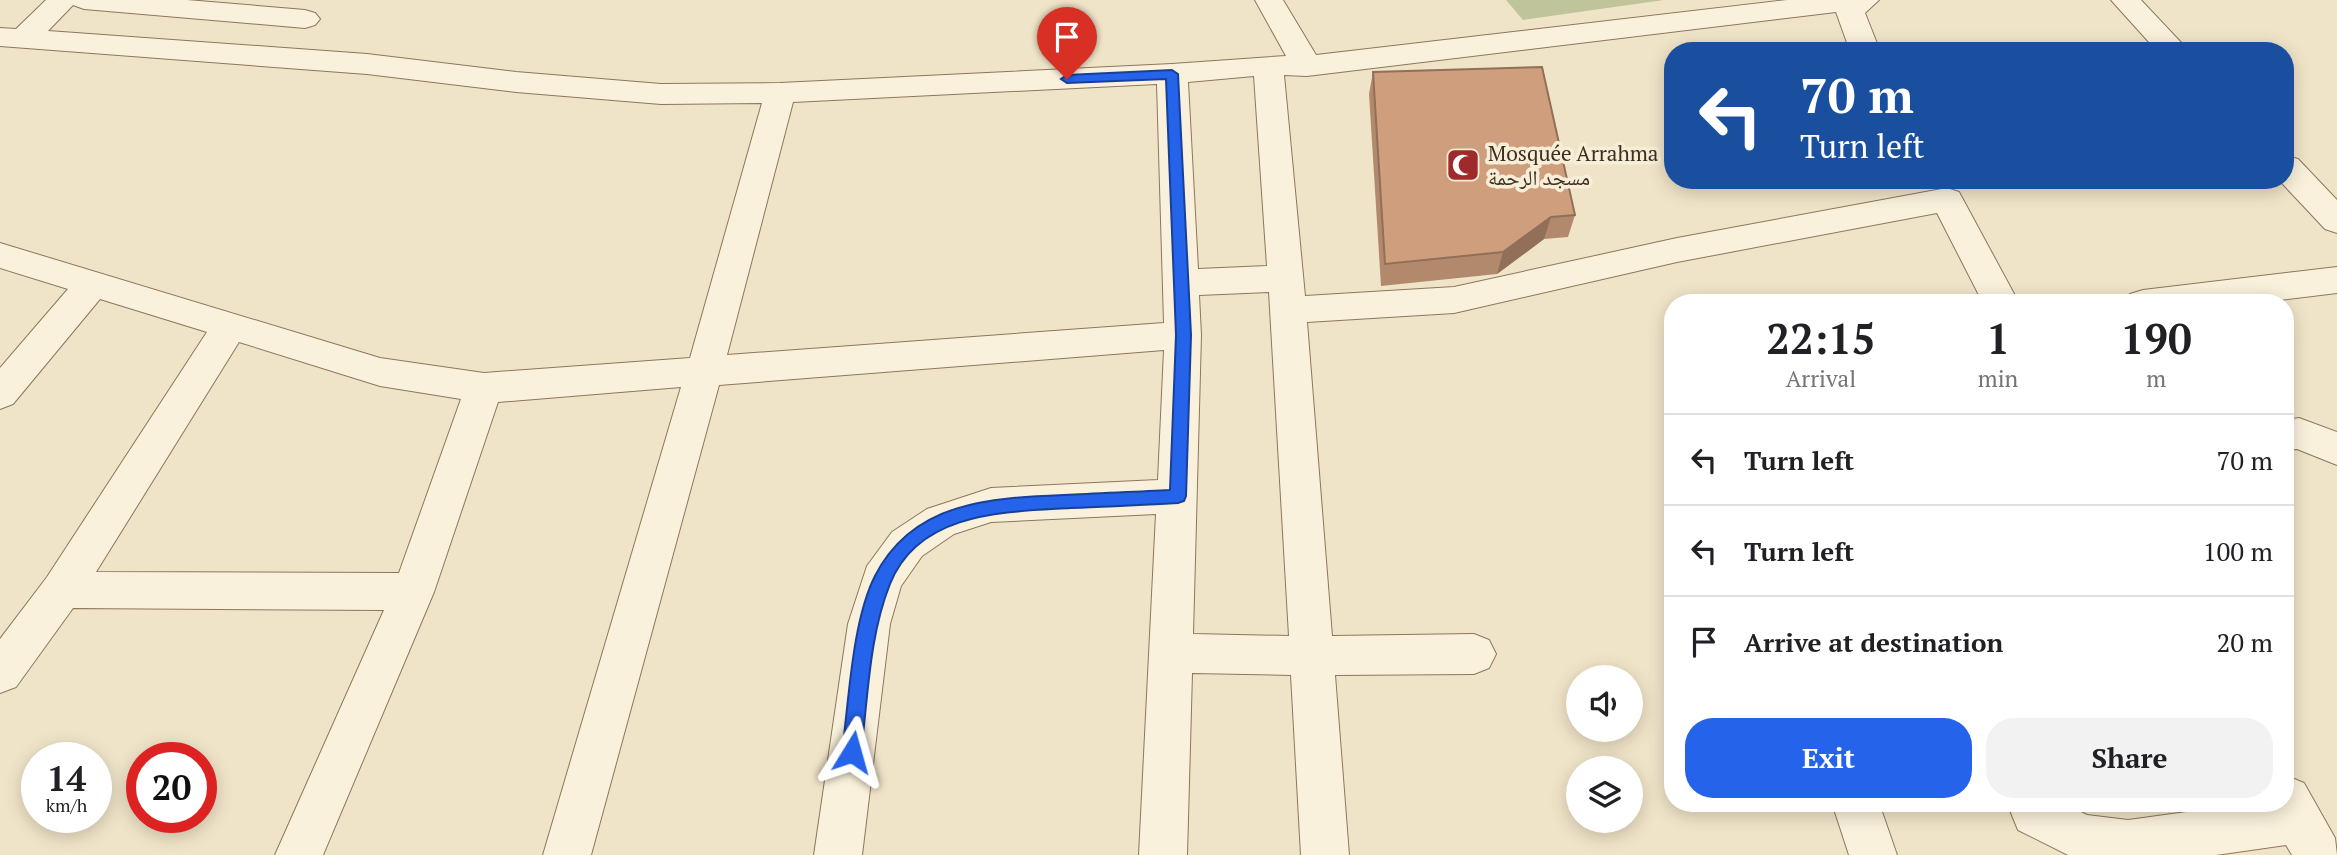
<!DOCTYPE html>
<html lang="en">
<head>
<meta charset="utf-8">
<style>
	:root { --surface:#fff; --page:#f2f2f2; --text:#202124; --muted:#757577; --line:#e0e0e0; --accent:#2563eb }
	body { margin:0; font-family:"PT Serif","Noto Naskh Arabic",serif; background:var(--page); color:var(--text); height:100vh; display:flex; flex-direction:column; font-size:26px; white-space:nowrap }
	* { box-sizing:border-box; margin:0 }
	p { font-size:23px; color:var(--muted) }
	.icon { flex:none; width:38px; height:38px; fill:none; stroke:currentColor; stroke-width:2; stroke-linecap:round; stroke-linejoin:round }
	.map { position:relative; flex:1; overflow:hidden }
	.details { position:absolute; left:1664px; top:294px; width:630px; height:518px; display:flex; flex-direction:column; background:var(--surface); border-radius:28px; box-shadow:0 4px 18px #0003 }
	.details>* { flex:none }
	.guide { position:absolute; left:1664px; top:42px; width:630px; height:147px; border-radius:28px; box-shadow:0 4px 18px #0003; background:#1a4fa0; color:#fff; overflow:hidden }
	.controls { position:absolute; left:1566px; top:665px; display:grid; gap:14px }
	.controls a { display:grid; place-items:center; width:77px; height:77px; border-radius:50%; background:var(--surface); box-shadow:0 4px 18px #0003; font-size:35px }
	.speed { position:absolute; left:21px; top:742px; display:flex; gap:14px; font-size:35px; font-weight:700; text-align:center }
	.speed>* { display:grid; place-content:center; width:91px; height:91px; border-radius:50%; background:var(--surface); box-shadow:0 4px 18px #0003; line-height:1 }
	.speed small { font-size:18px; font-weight:400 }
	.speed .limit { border:10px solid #d22; background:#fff; color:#111 }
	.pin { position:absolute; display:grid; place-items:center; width:60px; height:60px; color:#fff; margin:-72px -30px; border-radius:50% 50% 50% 0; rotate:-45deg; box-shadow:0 0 7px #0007 }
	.pin .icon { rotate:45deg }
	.me { position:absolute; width:77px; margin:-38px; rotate:8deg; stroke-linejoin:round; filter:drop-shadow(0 0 5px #0008) }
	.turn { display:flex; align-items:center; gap:24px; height:147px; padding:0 21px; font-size:32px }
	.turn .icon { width:91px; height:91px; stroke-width:2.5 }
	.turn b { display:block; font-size:49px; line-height:60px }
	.eta { display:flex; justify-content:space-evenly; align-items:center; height:119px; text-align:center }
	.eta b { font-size:42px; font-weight:600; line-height:49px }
	.primary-button { display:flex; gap:14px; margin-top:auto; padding:14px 21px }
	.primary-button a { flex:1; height:80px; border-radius:28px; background:var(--accent); color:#fff; font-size:28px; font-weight:600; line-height:80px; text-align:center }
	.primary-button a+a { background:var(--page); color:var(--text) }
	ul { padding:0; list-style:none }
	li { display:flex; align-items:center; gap:21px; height:91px; padding:0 21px; border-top:2px solid var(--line) }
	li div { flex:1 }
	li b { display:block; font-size:26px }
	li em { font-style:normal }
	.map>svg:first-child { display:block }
	.cemetery { fill:#bfc49a }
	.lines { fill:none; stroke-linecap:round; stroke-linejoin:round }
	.minor-casing { stroke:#8d765c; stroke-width:2 }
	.minor { fill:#faf1dc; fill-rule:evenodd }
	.wall { fill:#b2896c }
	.shaded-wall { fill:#916f58 }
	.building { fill:#cf9f7d; stroke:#916f58; stroke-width:2 }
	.route { fill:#2563eb; stroke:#184099; stroke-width:2 }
	.labels { text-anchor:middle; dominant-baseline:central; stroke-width:7; stroke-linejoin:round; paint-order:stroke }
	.poi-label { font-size:21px; fill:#3d2e20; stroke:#f7eed8; text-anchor:start }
</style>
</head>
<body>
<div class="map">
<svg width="2337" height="855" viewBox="0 0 2337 855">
	<rect width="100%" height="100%" fill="#f0e4c8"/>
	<path class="cemetery" d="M 1506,0 L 1664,0 L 1523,20 Z"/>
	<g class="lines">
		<defs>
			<path id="minor" d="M 46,0 L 187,0 L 305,10 L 315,13 L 320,19 L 315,25 L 305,28 L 84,9 L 73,5 L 48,31 L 367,54 L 516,72 L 661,84 L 780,83 L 1172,64 L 1286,56 L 1255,0 L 1283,0 L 1316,55 L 1787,0 L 1879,0 L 1865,13 L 1880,51 L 1850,51 L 1836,12 L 1307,76 L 1284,75 L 1305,296 L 1454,287 L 1677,238 L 1947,188 L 1959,192 L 2019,303 L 1983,303 L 1937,213 L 1677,262 L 1454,313 L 1307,322 L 1332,636 L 1474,634 L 1489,640 L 1496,654 L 1489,668 L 1474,674 L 1335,675 L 1349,855 L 1301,855 L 1291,675 L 1192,673 L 1187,855 L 1139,855 L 1156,514 L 991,522 L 954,534 L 922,556 L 901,586 L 890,624 L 862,855 L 814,855 L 848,624 L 867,566 L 892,532 L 927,509 L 991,488 L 1158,480 L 1164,350 L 719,385 L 591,855 L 543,855 L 681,387 L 498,402 L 434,592 L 323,855 L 275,855 L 384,610 L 73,608 L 16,687 L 0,693 L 0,639 L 47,577 L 207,332 L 100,299 L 13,404 L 0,409 L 0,368 L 68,289 L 0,268 L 0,243 L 380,358 L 484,373 L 690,358 L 762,103 L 661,104 L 516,92 L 367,74 L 0,46 L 0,28 L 16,29 ZM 1254,76 L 1267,266 L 1198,269 L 1188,82 ZM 1157,84 L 1164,323 L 727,355 L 793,102 ZM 1269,292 L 1289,636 L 1193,634 L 1201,335 L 1199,295 ZM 239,342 L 380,386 L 461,399 L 399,573 L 96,572 Z
				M 2111,0 L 2141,0 L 2189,51 L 2157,51 Z
				M 2286,156 L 2298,159 L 2337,200 L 2337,233 L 2325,229 L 2279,180 L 2286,180 Z
				M 2337,267 L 2337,293 L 2255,303 L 2125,303 L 2130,294 L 2143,290 Z
				M 2299,418 L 2337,432 L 2337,465 L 2297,449 L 2286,450 L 2286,420 Z
				M 2287,776 L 2304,783 L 2335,838 L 2337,855 L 2292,855 L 2286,845 L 2216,855 L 2068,855 L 2018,830 L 2007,803 L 2063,803 L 2087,815 L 2128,820 L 2252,803 L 2286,803 Z
				M 1832,803 L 1879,803 L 1897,855 L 1849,855 Z"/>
		</defs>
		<use href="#minor" class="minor-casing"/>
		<use href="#minor" class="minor"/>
	</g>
	<path class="wall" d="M 1373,72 L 1575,215 L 1568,237 L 1544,239 L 1497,274 L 1381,286 L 1369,94 Z"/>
	<path class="shaded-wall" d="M 1551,217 L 1544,239 L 1497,274 L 1503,252 Z"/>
	<path class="building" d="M 1542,67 L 1575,215 L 1551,217 L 1503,252 L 1385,264 L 1373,72 Z"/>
	<path class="route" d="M 1172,70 L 1178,74 L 1191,335 L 1186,496 L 1184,501 L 1178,503 C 1142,505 1106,507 1071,508 C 1006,512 919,511 890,584 C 869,636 868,698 861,752 L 858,759 L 852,761 L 845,759 L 842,752 C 849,701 852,621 875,576 C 913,501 991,498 1064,495 C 1099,493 1134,492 1170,490 L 1176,335 L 1166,79 L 1067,83 L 1061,79 L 1067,75 Z"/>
	<defs>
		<symbol id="mosque-square" viewBox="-11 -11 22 22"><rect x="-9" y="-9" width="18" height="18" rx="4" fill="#9e2a2b" stroke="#f7eed8"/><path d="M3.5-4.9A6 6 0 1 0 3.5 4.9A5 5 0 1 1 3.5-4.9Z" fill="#fff"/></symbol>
	</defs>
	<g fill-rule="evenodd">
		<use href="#mosque-square" x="1444" y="146" width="38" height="38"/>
	</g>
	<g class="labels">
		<g class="poi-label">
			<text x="1488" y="153">Mosquée Arrahma<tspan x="1488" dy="24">مسجد الرحمة</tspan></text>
		</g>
	</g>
</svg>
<div class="controls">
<a><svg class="icon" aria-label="sound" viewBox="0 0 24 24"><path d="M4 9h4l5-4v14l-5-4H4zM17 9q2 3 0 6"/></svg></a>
<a><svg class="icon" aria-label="layers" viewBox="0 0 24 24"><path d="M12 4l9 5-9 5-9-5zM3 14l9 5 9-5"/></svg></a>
</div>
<div class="speed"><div>14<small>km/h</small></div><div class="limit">20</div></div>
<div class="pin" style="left:1067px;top:79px;background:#d93025"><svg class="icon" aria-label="arrive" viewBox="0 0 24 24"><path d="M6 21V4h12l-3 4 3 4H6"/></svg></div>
<svg class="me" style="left:852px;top:752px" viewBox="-20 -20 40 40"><path d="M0-17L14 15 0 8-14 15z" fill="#2563eb" stroke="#fff" stroke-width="4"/></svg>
<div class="guide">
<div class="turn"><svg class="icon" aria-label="left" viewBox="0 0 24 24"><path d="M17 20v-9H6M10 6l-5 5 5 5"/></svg><div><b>70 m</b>Turn left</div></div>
</div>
<section class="details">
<div class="eta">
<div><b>22:15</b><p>Arrival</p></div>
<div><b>1</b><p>min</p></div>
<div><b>190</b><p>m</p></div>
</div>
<ul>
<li><svg class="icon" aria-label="left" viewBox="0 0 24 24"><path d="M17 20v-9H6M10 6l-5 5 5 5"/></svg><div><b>Turn left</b></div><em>70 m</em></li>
<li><svg class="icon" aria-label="left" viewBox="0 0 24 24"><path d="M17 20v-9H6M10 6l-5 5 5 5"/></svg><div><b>Turn left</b></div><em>100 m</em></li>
<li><svg class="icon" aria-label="arrive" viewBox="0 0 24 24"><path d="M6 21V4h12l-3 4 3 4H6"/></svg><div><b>Arrive at destination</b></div><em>20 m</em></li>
</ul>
<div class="primary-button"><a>Exit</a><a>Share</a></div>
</section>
</div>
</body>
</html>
